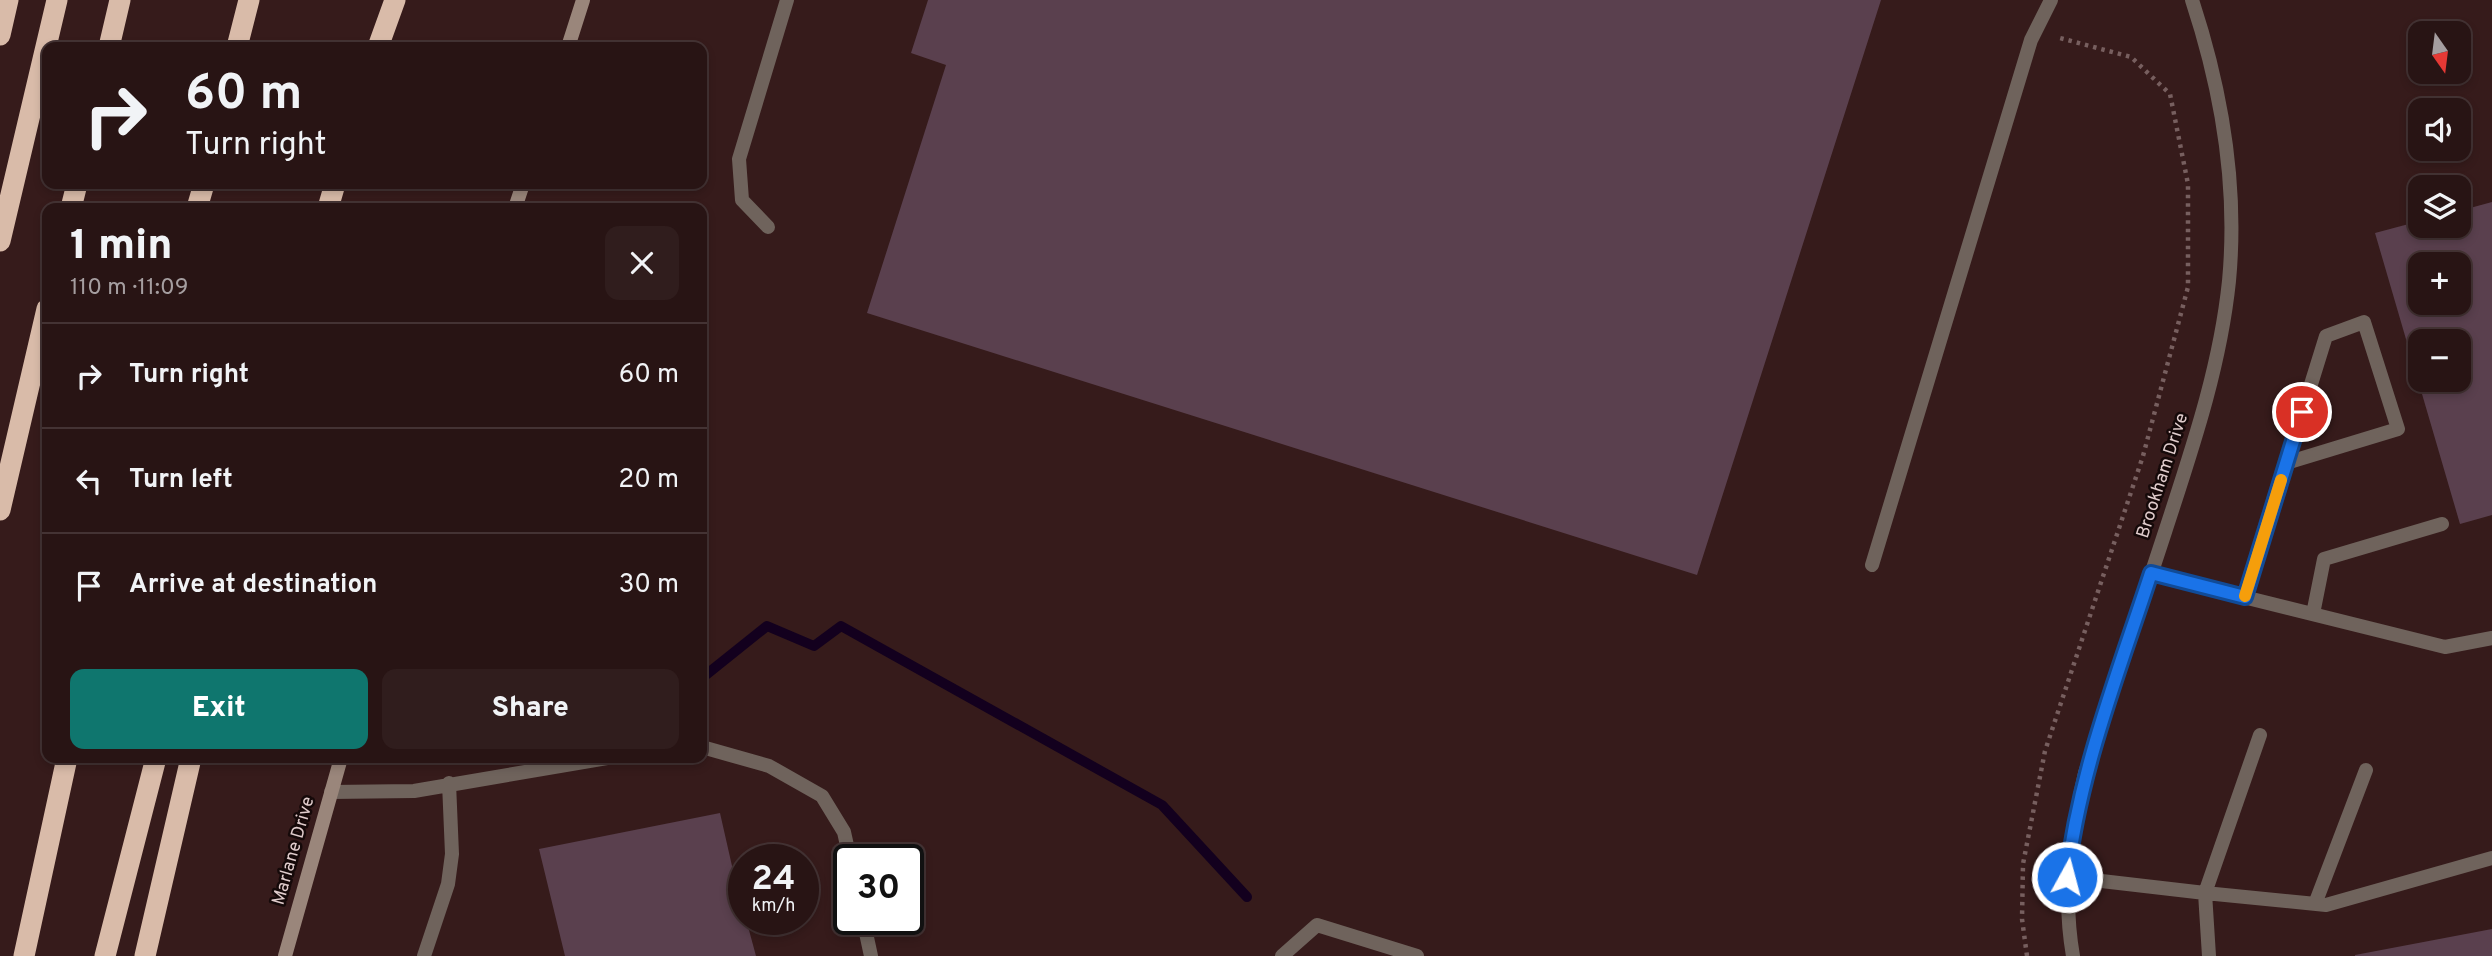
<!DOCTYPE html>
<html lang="en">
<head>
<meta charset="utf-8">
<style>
	:root { --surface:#281414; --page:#301d1d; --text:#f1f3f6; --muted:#a59ea0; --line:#443334; --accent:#0f766e }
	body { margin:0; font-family:Overpass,sans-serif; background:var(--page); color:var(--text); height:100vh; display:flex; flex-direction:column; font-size:26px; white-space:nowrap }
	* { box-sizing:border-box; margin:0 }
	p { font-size:23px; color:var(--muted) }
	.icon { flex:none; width:38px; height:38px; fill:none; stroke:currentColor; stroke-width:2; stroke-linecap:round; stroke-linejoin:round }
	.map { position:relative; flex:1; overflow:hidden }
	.drawer { position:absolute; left:42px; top:203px; width:665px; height:560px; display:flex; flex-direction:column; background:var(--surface); border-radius:14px; box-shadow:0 4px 10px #0003,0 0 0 2px var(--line) }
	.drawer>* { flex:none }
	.top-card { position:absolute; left:42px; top:42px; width:665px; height:147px; border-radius:14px; box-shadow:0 4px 10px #0003,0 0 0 2px var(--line); background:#281414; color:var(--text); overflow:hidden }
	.needle { width:46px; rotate:166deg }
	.tools { position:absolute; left:2408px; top:21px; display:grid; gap:14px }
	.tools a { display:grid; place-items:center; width:63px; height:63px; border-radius:14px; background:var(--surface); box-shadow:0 4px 10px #0003,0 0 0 2px var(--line); font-size:35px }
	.speed { position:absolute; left:728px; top:844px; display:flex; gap:14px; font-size:35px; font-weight:700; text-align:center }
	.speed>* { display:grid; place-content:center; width:91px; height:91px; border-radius:50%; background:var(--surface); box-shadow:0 4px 10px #0003,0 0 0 2px var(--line); line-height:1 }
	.speed small { font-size:18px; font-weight:400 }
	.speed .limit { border:4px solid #111; border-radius:10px; background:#fff; color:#111 }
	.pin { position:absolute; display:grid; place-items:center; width:60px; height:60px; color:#fff; margin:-30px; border:4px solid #fff; border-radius:50%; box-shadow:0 2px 7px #0007 }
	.me { position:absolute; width:77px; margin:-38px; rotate:7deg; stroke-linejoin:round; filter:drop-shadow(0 0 5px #0008) }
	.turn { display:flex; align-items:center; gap:24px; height:147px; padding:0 28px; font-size:32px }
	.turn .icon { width:91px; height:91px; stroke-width:2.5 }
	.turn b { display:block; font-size:49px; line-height:60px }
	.round { display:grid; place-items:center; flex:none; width:74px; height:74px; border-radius:14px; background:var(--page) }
	.overview { display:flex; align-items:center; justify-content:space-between; height:119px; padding:0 28px }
	h1 { font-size:42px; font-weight:800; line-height:52px }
	.button { display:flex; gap:14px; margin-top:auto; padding:14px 28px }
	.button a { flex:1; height:80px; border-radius:14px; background:var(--accent); color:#fff; font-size:28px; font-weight:800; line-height:80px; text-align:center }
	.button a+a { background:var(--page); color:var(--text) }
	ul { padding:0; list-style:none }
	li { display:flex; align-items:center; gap:21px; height:105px; padding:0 28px; border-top:2px solid var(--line) }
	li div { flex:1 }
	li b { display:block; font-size:26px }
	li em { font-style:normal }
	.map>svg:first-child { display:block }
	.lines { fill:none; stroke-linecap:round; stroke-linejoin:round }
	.stream { stroke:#13001e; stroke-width:10 }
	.building { fill:#5a404e; fill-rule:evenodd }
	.path { stroke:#775f5f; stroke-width:4.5; stroke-dasharray:3.5 5; stroke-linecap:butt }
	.lane { stroke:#6f635c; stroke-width:14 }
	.street { stroke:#6f635c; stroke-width:14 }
	.secondary { stroke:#9a867b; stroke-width:14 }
	.highway { stroke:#d9bba9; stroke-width:21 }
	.route-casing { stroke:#114b97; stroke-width:18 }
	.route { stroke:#1a73e8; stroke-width:12 }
	.slow { stroke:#f59e0b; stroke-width:12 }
	.labels { text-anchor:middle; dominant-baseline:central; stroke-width:5; stroke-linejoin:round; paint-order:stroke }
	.street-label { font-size:18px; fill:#e1cdcd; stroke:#150909 }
</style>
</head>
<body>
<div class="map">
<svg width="2492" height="956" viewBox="0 0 2492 956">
	<rect width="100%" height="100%" fill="#361b1b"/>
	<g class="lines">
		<path class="stream" d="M 702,678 L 767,626 L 814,646 L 841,626 L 1162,805 L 1247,897"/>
	</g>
	<path class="building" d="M 928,0 L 1881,0 L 1697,575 L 867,313 L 946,65 L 911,53 Z
		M 2492,202 L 2492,515 L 2460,524 L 2375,233 L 2420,221 L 2420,226 L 2459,226 L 2459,211 ZM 2420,264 L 2459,264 L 2459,303 L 2420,303 ZM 2420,341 L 2459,341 L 2459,380 L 2420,380 Z
		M 720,813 L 744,919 L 746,919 L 756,956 L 565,956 L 539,849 Z
		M 2492,929 L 2492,956 L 2355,956 L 2355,955 Z"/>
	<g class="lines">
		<path class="path" d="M 2027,956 L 2022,919 L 2023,864 L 2045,751 L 2143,456 L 2188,287 L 2188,184 L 2170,94 L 2131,57 L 2060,38"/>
		<path class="lane" d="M 768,227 L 742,200 L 739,159 L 787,0
			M 1872,565 L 2031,40 L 2051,0
			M 2151,574 L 2445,647 L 2492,638
			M 2245,597 L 2326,336 L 2364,322 L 2398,429 L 2286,463
			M 2313,614 L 2324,559 L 2442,524
			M 2260,735 L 2205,893 L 2326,905 L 2492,858
			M 702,747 L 769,766 L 822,796 L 844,832 L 850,859
			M 331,792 L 414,791 L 607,758
			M 2067,877 L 2205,893 L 2209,956
			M 2315,904 L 2366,770
			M 863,919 L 871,956
			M 424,956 L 448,884 L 452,854 L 449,783
			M 1282,956 L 1317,925 L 1417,956"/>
		<path class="street" d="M 2073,956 C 2062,893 2071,834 2085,773 C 2112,693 2139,612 2165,532 C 2192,449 2220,368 2229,281 C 2238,185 2222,91 2192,0"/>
		<path class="secondary" d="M 568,47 L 583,0
			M 515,208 L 523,184
			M 285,956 L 341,758"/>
		<path class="highway" d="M 0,35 L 8,0
			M 109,47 L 120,0
			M 237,47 L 249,0
			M 378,47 L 395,0
			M 71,208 L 77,184
			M 197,208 L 204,184
			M 328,208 L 335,184
			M 0,241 L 57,0
			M 0,510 L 47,309
			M 24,956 L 67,758
			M 105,956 L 156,758
			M 145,956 L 191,758"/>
	</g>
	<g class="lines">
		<defs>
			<path id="route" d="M 2067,877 C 2079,772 2118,674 2151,573 L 2245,597 L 2302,412"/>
		</defs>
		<use href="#route" class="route-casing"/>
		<use href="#route" class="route"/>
		<path class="slow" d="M 2245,596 L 2281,480"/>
	</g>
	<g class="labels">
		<g class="street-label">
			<text transform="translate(2163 476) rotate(-72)">Brookham Drive</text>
			<text transform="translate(294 851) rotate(-74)">Marlane Drive</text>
		</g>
	</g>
</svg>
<div class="tools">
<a><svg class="needle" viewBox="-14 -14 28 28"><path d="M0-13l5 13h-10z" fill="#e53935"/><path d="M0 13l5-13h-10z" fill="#a59ea0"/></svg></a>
<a><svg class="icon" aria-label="sound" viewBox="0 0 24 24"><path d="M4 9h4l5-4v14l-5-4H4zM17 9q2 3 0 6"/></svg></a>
<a><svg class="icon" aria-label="layers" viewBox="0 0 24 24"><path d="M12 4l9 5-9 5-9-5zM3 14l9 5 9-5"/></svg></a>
<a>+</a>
<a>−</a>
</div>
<div class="speed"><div>24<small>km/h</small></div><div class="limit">30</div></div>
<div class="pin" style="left:2302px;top:412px;background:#d93025"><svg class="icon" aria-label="arrive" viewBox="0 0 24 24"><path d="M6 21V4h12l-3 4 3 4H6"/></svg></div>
<svg class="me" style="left:2067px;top:877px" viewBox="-20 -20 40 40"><circle r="17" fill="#1a73e8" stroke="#fff" stroke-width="3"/><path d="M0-11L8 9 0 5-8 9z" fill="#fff"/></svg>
<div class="top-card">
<div class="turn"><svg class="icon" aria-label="right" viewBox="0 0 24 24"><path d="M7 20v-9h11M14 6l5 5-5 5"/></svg><div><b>60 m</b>Turn right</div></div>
</div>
<section class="drawer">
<div class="overview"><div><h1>1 min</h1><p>110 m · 11:09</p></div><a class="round"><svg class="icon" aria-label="close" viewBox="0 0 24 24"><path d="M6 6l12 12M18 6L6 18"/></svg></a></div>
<ul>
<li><svg class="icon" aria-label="right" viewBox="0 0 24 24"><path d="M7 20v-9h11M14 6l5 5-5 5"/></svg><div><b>Turn right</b></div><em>60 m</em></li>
<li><svg class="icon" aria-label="left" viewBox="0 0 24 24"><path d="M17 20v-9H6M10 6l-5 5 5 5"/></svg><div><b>Turn left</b></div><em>20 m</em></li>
<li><svg class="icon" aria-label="arrive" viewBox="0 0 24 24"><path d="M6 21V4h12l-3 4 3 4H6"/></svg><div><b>Arrive at destination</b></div><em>30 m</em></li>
</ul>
<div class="button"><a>Exit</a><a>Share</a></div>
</section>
</div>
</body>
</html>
